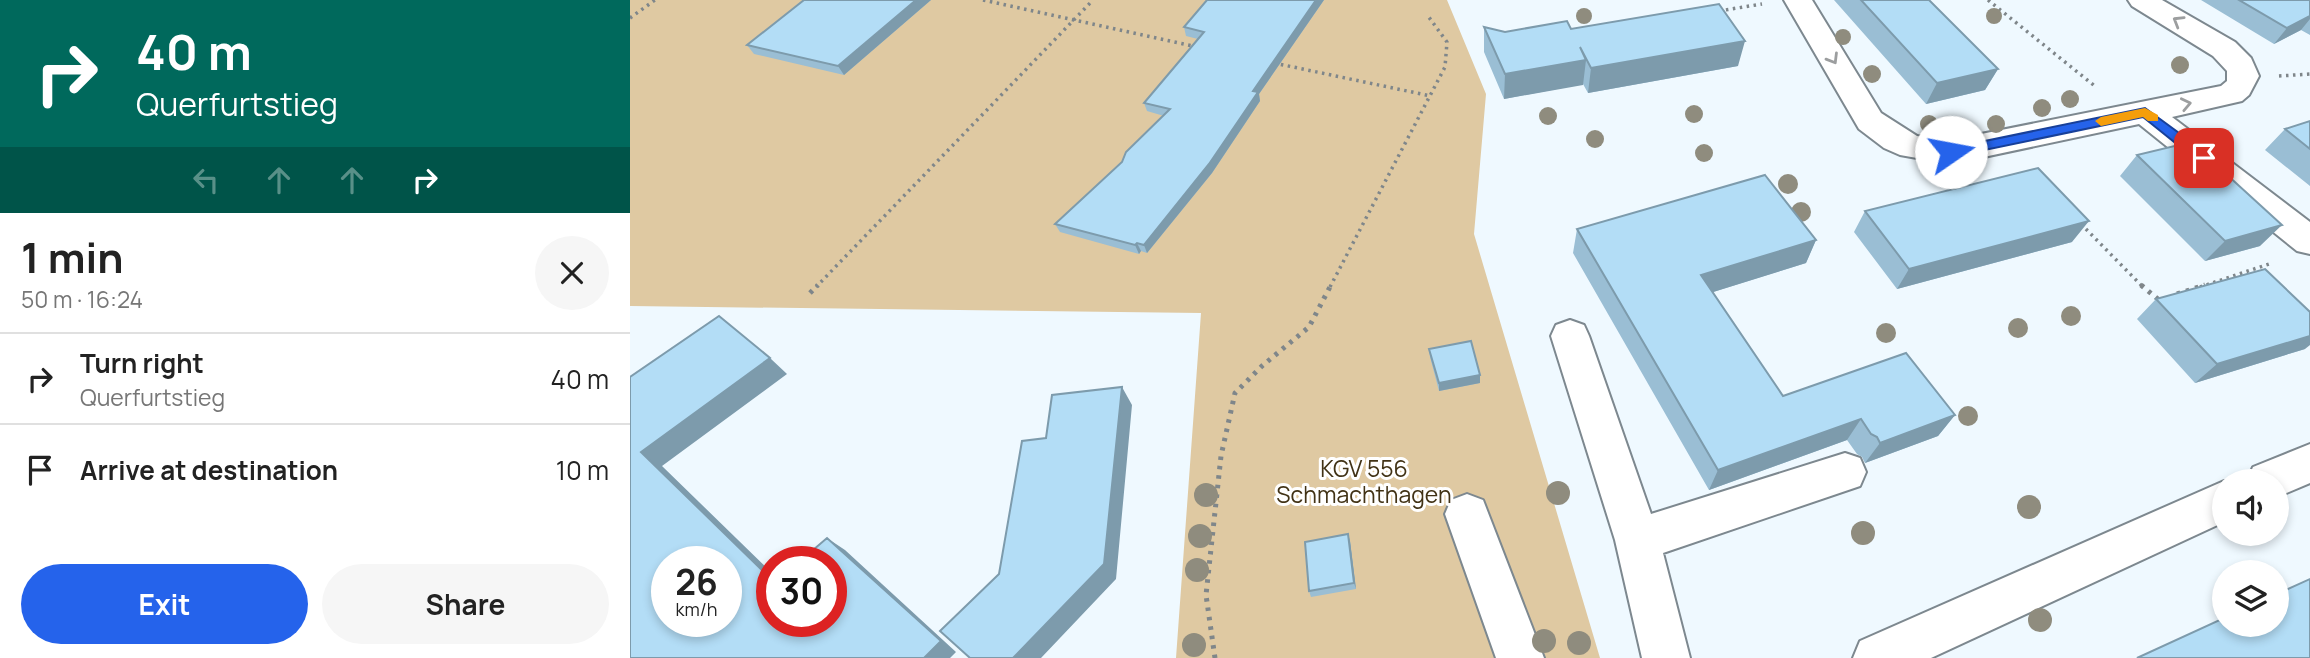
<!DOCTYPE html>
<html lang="en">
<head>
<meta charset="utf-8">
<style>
	:root { --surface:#fff; --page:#f6f6f6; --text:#222; --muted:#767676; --line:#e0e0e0; --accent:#2563eb }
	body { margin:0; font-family:Manrope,sans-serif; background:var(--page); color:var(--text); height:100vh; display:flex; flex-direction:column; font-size:26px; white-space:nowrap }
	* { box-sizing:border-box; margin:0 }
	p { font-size:23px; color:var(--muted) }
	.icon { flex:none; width:38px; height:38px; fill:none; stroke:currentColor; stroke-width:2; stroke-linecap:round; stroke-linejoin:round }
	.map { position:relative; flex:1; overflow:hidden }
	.sheet { display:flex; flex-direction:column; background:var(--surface); width:630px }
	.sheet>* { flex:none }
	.hud { background:#00695c; color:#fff; overflow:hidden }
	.fabs { position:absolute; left:1582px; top:469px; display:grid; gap:14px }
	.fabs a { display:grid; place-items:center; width:77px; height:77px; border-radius:50%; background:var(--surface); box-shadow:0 4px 10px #0003; font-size:35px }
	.speed { position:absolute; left:21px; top:546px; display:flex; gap:14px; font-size:35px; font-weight:700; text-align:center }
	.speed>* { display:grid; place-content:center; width:91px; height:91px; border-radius:50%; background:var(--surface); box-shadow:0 4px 10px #0003; line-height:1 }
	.speed small { font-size:18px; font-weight:400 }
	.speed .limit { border:10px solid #d22; background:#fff; color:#111 }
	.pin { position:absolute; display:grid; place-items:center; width:60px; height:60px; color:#fff; margin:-30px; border-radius:14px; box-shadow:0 4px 10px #0006 }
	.me { position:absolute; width:77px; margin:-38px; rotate:78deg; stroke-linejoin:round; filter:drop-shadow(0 0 5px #0008) }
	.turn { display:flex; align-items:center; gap:24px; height:147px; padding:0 21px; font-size:32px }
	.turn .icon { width:91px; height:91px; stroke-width:2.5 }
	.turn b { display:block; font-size:49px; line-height:60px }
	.lanes { display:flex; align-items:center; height:66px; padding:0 21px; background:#0003; justify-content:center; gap:35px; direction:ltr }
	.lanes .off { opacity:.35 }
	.round { display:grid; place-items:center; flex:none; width:74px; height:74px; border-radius:37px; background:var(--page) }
	.head { display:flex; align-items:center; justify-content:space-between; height:119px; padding:0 21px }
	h1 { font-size:42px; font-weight:700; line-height:52px }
	.action { display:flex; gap:14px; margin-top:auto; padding:14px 21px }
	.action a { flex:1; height:80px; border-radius:42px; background:var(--accent); color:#fff; font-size:28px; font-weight:700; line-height:80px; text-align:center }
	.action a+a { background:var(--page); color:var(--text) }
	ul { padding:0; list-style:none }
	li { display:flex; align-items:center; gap:21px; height:91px; padding:0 21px; border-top:2px solid var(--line) }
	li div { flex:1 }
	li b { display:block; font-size:26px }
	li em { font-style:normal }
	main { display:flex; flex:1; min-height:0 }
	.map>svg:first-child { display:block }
	.green { fill:#dfc9a2 }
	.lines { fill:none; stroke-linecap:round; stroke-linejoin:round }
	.minor-casing { stroke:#7d888f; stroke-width:4 }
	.path-far1 { stroke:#7f868a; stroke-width:3.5; stroke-dasharray:2.5 4.5; stroke-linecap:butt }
	.path { stroke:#7f868a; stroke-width:5; stroke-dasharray:3.5 6; stroke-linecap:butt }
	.minor { fill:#fff; fill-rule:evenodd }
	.tree { fill:#8f8c7e }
	.wall { fill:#9abed4 }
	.shaded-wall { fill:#7d9bac }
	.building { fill:#b3ddf6; stroke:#7d9bac; stroke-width:2; fill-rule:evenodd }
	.oneway { stroke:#9c9e9f }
	.route { fill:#2563eb; stroke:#184099; stroke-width:2 }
	.slow { fill:#f59e0b }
	.labels { text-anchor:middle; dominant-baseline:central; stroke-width:6; stroke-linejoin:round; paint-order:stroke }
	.park-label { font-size:23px; fill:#413215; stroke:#fff }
</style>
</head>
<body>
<main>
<section class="sheet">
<div class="hud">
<div class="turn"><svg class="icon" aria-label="right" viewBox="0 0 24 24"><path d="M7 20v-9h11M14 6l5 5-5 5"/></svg><div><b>40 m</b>Querfurtstieg</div></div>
<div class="lanes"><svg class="icon off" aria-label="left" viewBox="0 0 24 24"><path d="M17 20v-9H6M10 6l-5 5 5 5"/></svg><svg class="icon off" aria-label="ahead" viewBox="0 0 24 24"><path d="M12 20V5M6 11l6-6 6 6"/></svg><svg class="icon off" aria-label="ahead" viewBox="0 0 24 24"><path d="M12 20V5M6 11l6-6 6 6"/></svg><svg class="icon" aria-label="right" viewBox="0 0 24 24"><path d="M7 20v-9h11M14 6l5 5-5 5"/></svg></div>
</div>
<div class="head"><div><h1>1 min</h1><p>50 m · 16:24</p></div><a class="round"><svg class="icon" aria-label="close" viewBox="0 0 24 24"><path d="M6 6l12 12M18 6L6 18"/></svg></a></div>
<ul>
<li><svg class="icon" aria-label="right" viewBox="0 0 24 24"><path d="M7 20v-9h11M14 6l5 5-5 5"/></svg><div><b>Turn right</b><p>Querfurtstieg</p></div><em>40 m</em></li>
<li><svg class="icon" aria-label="arrive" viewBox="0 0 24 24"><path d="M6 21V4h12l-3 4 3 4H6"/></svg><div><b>Arrive at destination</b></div><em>10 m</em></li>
</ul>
<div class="action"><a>Exit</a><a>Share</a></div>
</section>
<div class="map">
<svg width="1680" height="658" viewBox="0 0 1680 658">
	<rect width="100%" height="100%" fill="#eff9ff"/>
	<path class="green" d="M 0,0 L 817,0 L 856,94 L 844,234 L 970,658 L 546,658 L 571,313 L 0,306 Z"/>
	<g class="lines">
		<defs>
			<path id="minor" d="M 1154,0 L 1182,0 L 1251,113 L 1287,136 L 1321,140 L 1591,86 L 1597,81 L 1597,71 L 1583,56 L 1502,6 L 1498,0 L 1532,0 L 1605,42 L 1621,58 L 1629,76 L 1619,95 L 1612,101 L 1542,117 L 1680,222 L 1680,254 L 1667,251 L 1509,124 L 1321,164 L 1270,155 L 1254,148 L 1229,129 Z
				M 940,320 L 954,325 L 959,336 L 1021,514 L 1215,453 L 1230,458 L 1236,472 L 1230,486 L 1033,553 L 1060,658 L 1012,658 L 985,540 L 921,336 L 926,325 Z
				M 1680,444 L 1680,483 L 1647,497 L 1647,481 L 1617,481 L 1623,467 Z
				M 1594,481 L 1594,522 L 1301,658 L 1223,658 L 1230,641 Z
				M 837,494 L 853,500 L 914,658 L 866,658 L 815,514 L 821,500 Z"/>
		</defs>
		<use href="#minor" class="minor-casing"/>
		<path class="path-far1" d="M 353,0 L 567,47
			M 1358,0 L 1466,87
			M 1089,11 L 1132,4
			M 0,18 L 25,0
			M 644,63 L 801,96
			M 1649,76 L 1680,74
			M 1451,224 L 1513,287
			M 186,287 L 463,0
			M 700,287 L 815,67 L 817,42 L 798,16
			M 1570,287 L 1642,263"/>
		<path class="path" d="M 1511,285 L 1529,300
			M 180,293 L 188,285
			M 1547,294 L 1575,285
			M 585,658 L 576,595 L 591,456 L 605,393 L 632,366 L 679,327 L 701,285"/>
		<use href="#minor" class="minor"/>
	</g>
	<g class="tree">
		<circle cx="954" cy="16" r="8"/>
		<circle cx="1364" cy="16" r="8"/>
		<circle cx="1213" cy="37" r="8"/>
		<circle cx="1550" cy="65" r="9"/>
		<circle cx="1242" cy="74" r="9"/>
		<circle cx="1440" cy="99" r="9"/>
		<circle cx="1412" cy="108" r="9"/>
		<circle cx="1064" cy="114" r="9"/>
		<circle cx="918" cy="116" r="9"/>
		<circle cx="1299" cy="124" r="9"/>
		<circle cx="1366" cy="124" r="9"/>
		<circle cx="965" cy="139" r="9"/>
		<circle cx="1074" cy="153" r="9"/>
		<circle cx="1158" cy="184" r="10"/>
		<circle cx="1171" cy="212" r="10"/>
		<circle cx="1441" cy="316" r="10"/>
		<circle cx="1388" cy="328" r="10"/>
		<circle cx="1256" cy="333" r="10"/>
		<circle cx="1338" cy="416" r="10"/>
		<circle cx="928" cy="493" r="12"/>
		<circle cx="576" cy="495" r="12"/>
		<circle cx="1399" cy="507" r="12"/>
		<circle cx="1233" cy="533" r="12"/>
		<circle cx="570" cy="536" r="12"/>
		<circle cx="567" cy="570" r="12"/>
		<circle cx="1410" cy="620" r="12"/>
		<circle cx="914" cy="641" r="12"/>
		<circle cx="949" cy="643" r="12"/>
		<circle cx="564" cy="645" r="12"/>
	</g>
	<path class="wall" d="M 174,0 L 301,0 L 214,75 L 124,54 L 117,45 Z
		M 577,0 L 694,0 L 629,94 L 630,101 L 582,173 L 517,253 L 511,251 L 509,254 L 430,232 L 425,224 L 492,162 L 534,116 L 517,111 L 514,103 L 568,39 L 556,36 L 554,27 Z
		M 1204,0 L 1299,0 L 1368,69 L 1355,90 L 1296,104 Z
		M 1571,0 L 1680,0 L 1680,35 L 1671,30 L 1644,44 Z
		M 854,27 L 875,32 L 941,29 L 1108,66 L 958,93 L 953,84 L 874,99 L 854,52 Z
		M 1680,121 L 1680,186 L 1635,150 L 1655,129 Z
		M 1507,155 L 1630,246 L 1575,261 L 1490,176 Z
		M 1235,211 L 1442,242 L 1267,289 L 1224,232 Z
		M 947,229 L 1186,240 L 1176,263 L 1083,292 L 1153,396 L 1325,415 L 1308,436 L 1235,463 L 1232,457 L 1227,454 L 1217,440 L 1079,490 L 943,253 Z
		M 1526,299 L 1675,349 L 1565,383 L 1507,319 Z
		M 799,349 L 850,375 L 850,383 L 809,391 L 800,357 Z
		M 720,541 L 726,589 L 681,597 L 679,591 Z"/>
	<path class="shaded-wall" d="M 286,0 L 301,0 L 214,75 L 208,66 Z
		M 686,0 L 694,0 L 629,94 L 630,101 L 582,173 L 517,253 L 514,245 Z
		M 1680,16 L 1680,19 L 1671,30 L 1644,44 L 1657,28 Z
		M 1115,41 L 1108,66 L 958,93 L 961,68 Z
		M 956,60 L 953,85 L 874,99 L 875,74 Z
		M 1368,69 L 1355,90 L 1296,104 L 1307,83 Z
		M 1459,221 L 1442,242 L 1267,289 L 1279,269 Z
		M 1652,225 L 1630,246 L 1575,261 L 1595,241 Z
		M 1186,240 L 1176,263 L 1064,298 L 1071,275 Z
		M 507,243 L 511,251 L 509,254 L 505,245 Z
		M 1680,336 L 1680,345 L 1675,349 L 1565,383 L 1587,364 Z
		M 140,358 L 157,374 L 32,466 L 142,573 L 142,580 L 11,452 Z
		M 850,375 L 850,383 L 809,391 L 809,383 Z
		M 492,387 L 502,405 L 486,579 L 411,658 L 383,658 Z
		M 1325,415 L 1308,436 L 1235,463 L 1250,443 Z
		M 1231,419 L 1217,440 L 1079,490 L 1088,470 Z
		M 718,534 L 720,541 L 726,589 L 724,583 Z
		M 197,538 L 215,550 L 326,652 L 320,658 L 294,658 Z"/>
	<path class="building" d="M 174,0 L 286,0 L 208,66 L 117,45 Z
		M 577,0 L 686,0 L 623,91 L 628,92 L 579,164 L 514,245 L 507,243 L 505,245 L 425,224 L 492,162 L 496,152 L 540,109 L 514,103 L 574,32 L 554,27 Z
		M 1231,0 L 1299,0 L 1368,69 L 1307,83 Z
		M 1609,0 L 1680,0 L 1680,16 L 1657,28 Z
		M 1089,4 L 1115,41 L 961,68 L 950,47 L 956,60 L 875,74 L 854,27 L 875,32 L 937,21 L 941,29 Z
		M 1680,121 L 1680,149 L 1655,129 Z
		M 1561,142 L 1652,225 L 1595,241 L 1507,155 Z
		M 1408,168 L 1459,221 L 1279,269 L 1235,211 Z
		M 1135,175 L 1186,240 L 1071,275 L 1153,396 L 1276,353 L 1325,415 L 1250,443 L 1247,437 L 1241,434 L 1231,419 L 1088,470 L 947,229 Z
		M 1635,269 L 1680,312 L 1680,336 L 1587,364 L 1526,299 Z
		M 89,316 L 140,358 L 11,452 L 142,580 L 142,621 L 201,621 L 201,562 L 169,562 L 197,538 L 311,641 L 294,658 L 0,658 L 0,377 ZM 37,562 L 96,562 L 96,621 L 37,621 Z
		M 841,341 L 850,375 L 809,383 L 799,349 Z
		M 492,387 L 474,564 L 383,658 L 340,658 L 310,631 L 369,574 L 392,441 L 416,438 L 422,395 Z
		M 718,534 L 724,583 L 679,591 L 675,542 Z
		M 1680,579 L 1680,658 L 1507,658 L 1594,618 L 1594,625 L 1647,625 L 1647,594 Z"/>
	<defs><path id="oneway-chevron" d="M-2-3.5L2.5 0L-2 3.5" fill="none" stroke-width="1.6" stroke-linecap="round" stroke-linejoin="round" transform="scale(1.75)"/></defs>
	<g class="oneway">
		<use href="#oneway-chevron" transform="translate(1548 21) rotate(-149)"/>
		<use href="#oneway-chevron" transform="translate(1203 59) rotate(59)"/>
		<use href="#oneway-chevron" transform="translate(1556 104) rotate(-12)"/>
	</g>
	<path class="route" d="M 1515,108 L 1579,155 L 1579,162 L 1569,162 L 1513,117 L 1321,157 L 1314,152 L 1321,148 Z"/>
	<path class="slow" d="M 1515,108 L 1528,115 L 1528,121 L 1518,121 L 1513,117 L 1471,126 L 1465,121 L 1471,117 Z"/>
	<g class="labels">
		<g class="park-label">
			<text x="734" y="468">KGV 556<tspan x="734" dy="26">Schmachthagen</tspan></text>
		</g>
	</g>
</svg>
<div class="fabs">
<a><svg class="icon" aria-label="sound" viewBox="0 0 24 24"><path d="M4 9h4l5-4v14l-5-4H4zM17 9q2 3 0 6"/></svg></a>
<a><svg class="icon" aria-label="layers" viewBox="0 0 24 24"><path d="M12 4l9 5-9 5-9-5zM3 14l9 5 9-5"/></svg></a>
</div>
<div class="speed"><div>26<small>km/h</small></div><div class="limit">30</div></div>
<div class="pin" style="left:1574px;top:158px;background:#d93025"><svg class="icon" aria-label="arrive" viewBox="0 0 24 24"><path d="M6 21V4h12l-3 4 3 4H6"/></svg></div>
<svg class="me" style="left:1321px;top:152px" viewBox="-20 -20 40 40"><circle r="19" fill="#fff"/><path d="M0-13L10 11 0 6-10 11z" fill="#2563eb"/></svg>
</div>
</main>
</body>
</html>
